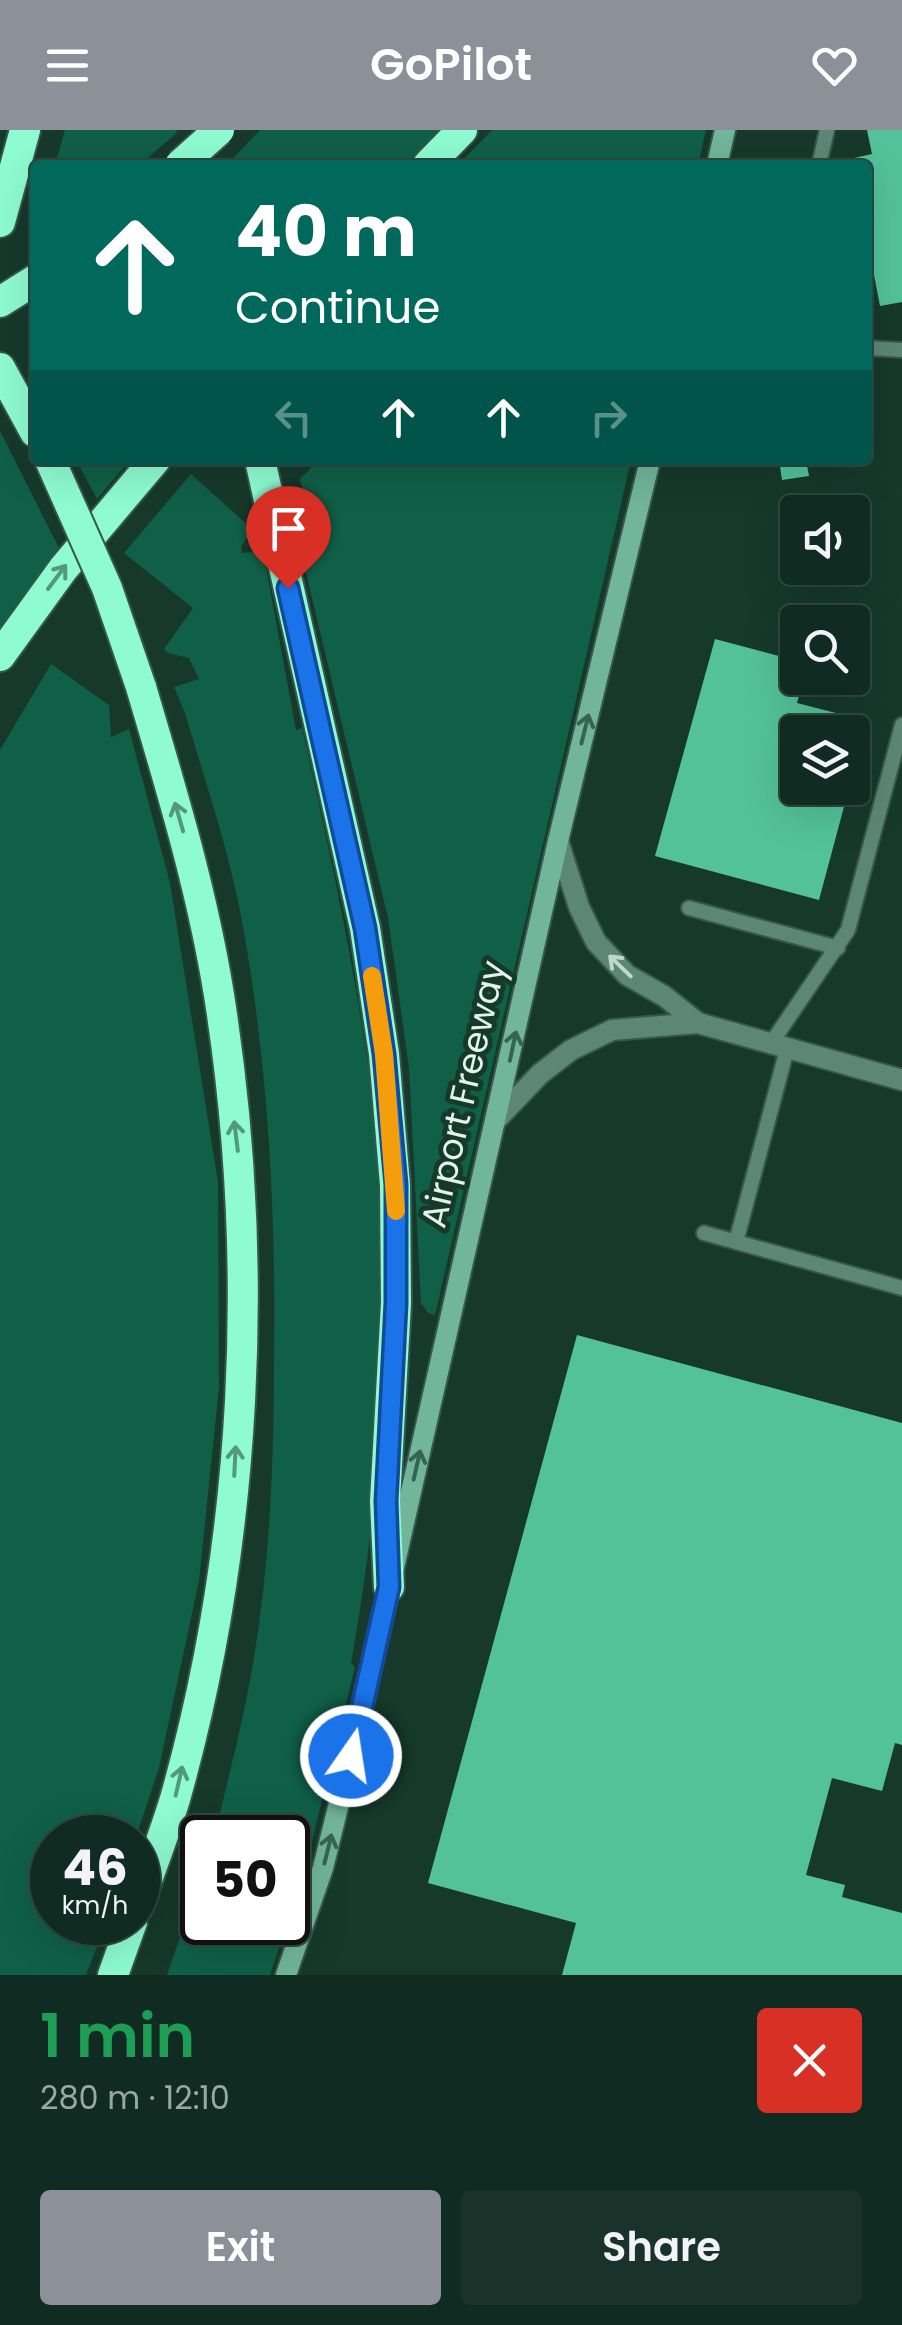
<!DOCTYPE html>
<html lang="en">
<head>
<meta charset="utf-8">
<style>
	:root { --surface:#102b21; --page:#19332a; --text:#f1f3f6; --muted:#9ca7a5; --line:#30473f; --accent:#8c9099 }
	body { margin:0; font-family:Poppins,sans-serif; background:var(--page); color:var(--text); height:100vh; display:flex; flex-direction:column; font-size:38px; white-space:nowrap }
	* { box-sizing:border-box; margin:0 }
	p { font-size:32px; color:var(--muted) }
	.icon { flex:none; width:55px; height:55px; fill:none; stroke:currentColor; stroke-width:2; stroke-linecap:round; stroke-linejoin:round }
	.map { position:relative; height:1845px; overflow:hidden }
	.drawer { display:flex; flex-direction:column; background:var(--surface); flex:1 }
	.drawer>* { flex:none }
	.banner { position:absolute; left:30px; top:30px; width:842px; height:305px; border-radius:10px; box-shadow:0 10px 40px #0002,0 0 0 2px var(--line); background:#00695c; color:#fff; overflow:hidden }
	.tools { position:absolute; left:780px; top:365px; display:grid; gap:20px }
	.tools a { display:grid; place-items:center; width:90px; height:90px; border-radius:10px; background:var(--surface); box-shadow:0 10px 40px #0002,0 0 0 2px var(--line); font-size:50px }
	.speed { position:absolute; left:30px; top:1685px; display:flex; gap:20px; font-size:50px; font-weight:700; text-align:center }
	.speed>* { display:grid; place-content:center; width:130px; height:130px; border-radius:50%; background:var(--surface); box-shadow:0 10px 40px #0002,0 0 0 2px var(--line); line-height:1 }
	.speed small { font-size:25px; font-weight:400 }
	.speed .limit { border:5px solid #111; border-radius:15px; background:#fff; color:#111 }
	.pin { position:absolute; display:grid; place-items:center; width:85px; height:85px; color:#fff; margin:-102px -42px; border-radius:50% 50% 50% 0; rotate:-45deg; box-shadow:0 0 10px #0007 }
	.pin .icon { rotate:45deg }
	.me { position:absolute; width:110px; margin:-55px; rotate:13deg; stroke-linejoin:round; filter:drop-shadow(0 0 8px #0008) }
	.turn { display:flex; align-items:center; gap:35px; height:210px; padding:0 40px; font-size:45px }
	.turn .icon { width:130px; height:130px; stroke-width:2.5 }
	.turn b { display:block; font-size:70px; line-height:85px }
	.lanes { display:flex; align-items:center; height:95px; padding:0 40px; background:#0003; justify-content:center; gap:50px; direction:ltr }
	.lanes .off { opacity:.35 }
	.round { display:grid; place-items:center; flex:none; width:105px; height:105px; border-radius:10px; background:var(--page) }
	.summary { display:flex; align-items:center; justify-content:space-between; height:170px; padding:0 40px }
	h1 { font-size:60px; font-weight:600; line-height:75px; color:#1e9e55 }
	.cta { display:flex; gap:20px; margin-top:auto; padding:20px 40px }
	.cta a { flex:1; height:115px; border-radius:10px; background:var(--accent); color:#fff; font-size:40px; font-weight:600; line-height:115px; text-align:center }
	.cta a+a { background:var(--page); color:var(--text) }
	header { display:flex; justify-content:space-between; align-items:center; height:130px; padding:0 40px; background:var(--accent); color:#fff; font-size:45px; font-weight:600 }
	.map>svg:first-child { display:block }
	.green { fill:#105f47 }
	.building { fill:#53c29b }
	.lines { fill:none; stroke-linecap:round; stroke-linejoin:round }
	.lane-casing { stroke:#36574b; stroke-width:18 }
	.street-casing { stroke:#36574b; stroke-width:24 }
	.secondary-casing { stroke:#36574b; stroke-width:24 }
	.highway-casing { stroke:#36574b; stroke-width:34 }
	.lane { stroke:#5c8675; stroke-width:14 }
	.street { stroke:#5c8675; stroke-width:20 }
	.secondary { stroke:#71b59a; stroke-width:20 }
	.highway { stroke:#8efbd1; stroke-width:30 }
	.highway-bridge-casing { stroke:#36574b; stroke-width:34; stroke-linecap:butt }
	.highway-bridge { stroke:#8efbd1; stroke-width:30 }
	.oneway { stroke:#529a7e }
	.oneway2 { stroke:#366452 }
	.oneway3 { stroke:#bfd8ce }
	.route-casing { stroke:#114b97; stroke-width:25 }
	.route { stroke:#1a73e8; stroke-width:18 }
	.slow { stroke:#f59e0b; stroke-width:18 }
	.labels { text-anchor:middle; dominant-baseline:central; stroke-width:10; stroke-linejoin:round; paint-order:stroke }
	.street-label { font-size:35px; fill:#e0f4eb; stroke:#16392c }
</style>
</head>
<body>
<header><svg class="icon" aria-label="menu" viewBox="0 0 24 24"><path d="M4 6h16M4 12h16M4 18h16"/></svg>GoPilot<svg class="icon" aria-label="heart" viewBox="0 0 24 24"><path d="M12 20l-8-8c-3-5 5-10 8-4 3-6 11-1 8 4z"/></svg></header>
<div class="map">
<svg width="902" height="1845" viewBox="0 0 902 1845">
	<rect width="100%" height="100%" fill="#16392c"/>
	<path class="green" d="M 65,0 L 176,0 L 177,3 L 139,35 L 55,35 Z
		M 260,0 L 445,0 L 412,35 L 227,35 Z
		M 492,0 L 706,0 L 698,35 L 458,35 Z
		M 0,301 L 60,420 L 0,506 Z
		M 76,330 L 130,330 L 97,369 Z
		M 319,330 L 631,330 L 435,1185 L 428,1183 L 421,1173 L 409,938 L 388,788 L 294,392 L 307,381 L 300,349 Z
		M 191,344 L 253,400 L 241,416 L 242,423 L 263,421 L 296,600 L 302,598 C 329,718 355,836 371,957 C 395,1138 384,1354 351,1533 L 355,1537 L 304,1743 L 270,1845 L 167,1845 L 202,1743 L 202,1792 L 288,1792 L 288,1708 L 214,1707 C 227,1654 241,1599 251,1545 C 270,1440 274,1333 274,1227 C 276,1077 268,928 240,781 C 227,714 204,648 185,583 L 174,557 L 199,549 L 189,528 L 168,523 L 164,519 L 193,478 L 124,423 Z
		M 51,534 L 109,575 L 111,607 L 129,599 L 170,753 L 218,1052 L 219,1257 L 199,1451 L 159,1638 L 136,1707 L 52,1708 L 52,1792 L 106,1793 L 86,1845 L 0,1845 L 0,620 Z"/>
	<path class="building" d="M 867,0 L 902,0 L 902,172 L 880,176 L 868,114 L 868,35 L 851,35 L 850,29 L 872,24 Z
		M 779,330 L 806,330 L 809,346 L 782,350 Z
		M 715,509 L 798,531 L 798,548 L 804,548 L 797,573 L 867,591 L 854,641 L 852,602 L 798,602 L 798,658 L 849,658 L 819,770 L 655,726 Z
		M 577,1205 L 902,1293 L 902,1615 L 895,1613 L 882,1661 L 832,1648 L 806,1745 L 845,1755 L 842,1767 L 902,1783 L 902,1845 L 562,1845 L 576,1793 L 428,1753 Z"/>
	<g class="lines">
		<defs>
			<path id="lane" d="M 819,35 L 827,0
				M 868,218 L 902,220
				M 689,778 L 838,818
				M 770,915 L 848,800 L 902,595
				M 704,1103 L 902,1158
				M 736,1112 L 787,919"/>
			<path id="street" d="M 558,711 L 579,777 L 596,812 L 627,845 L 664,866 L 698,893
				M 497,989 L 540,944 L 571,920 L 612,900 L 698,893 L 902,950"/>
			<path id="secondary" d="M 717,35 L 725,0
				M 286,1845 L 323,1738 L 360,1588 L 558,711 L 650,330"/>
			<path id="highway" d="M 428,35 L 462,0
				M 0,92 L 25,0
				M 0,172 L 35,150
				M 0,238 L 35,302
				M 260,330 L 365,798 L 384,924 L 395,1055 L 396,1173 L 385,1371 L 389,1457
				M 0,526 L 63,439 L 155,330
				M 138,1776 C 150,1741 164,1705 175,1669 C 248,1410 261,1130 219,865 C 202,760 171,658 141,557
				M 113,1845 L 132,1792"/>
		</defs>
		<use href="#lane" class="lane-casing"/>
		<use href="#street" class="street-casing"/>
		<use href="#secondary" class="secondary-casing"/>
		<use href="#highway" class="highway-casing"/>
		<use href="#lane" class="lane"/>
		<use href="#street" class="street"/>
		<use href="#secondary" class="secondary"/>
		<use href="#highway" class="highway"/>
		<defs>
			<path id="highway-bridge" d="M 180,35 L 219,0
				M 50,330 L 107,458 L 141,557"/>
		</defs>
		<use href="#highway-bridge" class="highway-bridge-casing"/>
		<use href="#highway-bridge" class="highway-bridge"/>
	</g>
	<defs><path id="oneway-shaft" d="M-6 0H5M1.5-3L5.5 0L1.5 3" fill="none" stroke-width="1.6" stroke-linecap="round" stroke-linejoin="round" transform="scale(2.5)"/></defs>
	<g class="oneway">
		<use href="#oneway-shaft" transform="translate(57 447) rotate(-53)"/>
		<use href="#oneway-shaft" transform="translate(179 687) rotate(-106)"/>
		<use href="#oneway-shaft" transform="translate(236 1006) rotate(-97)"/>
		<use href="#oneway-shaft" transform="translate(235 1331) rotate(-87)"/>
		<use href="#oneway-shaft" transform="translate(179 1651) rotate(-77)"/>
	</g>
	<g class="oneway2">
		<use href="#oneway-shaft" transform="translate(585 599) rotate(-76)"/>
		<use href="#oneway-shaft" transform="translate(513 916) rotate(-78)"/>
		<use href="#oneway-shaft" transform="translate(417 1335) rotate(-77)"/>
		<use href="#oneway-shaft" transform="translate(328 1719) rotate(-76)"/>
	</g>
	<use class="oneway3" href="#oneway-shaft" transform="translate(620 836) rotate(-136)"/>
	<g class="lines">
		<defs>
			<path id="route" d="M 288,458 L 365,798 L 384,924 L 396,1055 L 396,1173 L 386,1371 L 389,1457 L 351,1626"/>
		</defs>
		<use href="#route" class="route-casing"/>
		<use href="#route" class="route"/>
		<path class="slow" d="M 372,846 L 384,924 L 396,1081"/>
	</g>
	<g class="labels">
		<g class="street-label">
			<text transform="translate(463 964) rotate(-77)">Airport Freeway</text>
		</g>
	</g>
</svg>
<div class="tools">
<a><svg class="icon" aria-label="sound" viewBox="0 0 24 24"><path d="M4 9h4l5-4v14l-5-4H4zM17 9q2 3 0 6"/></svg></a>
<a><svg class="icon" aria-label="search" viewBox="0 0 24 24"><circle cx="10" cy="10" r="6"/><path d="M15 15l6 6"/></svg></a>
<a><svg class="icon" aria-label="layers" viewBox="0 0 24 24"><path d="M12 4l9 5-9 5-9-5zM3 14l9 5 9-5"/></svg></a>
</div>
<div class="speed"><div>46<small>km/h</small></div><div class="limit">50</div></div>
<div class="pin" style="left:288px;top:458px;background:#d93025"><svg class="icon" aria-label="arrive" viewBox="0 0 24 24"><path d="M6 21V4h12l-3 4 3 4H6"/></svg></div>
<svg class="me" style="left:351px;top:1626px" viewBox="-20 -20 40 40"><circle r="17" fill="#1a73e8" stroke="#fff" stroke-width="3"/><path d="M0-11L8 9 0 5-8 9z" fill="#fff"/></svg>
<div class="banner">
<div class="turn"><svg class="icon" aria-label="ahead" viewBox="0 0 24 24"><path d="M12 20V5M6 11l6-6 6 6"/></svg><div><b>40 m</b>Continue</div></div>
<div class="lanes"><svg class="icon off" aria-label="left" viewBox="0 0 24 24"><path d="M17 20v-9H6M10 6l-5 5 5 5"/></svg><svg class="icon" aria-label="ahead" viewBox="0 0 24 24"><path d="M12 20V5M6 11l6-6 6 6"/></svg><svg class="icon" aria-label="ahead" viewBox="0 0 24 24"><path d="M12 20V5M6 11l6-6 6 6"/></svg><svg class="icon off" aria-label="right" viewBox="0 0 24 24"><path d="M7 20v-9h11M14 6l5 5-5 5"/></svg></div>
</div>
</div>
<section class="drawer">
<div class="summary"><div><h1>1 min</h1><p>280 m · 12:10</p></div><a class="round" style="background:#d93025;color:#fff"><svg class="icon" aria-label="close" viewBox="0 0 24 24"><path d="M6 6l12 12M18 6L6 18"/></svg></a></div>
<div class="cta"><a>Exit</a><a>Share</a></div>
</section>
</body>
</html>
